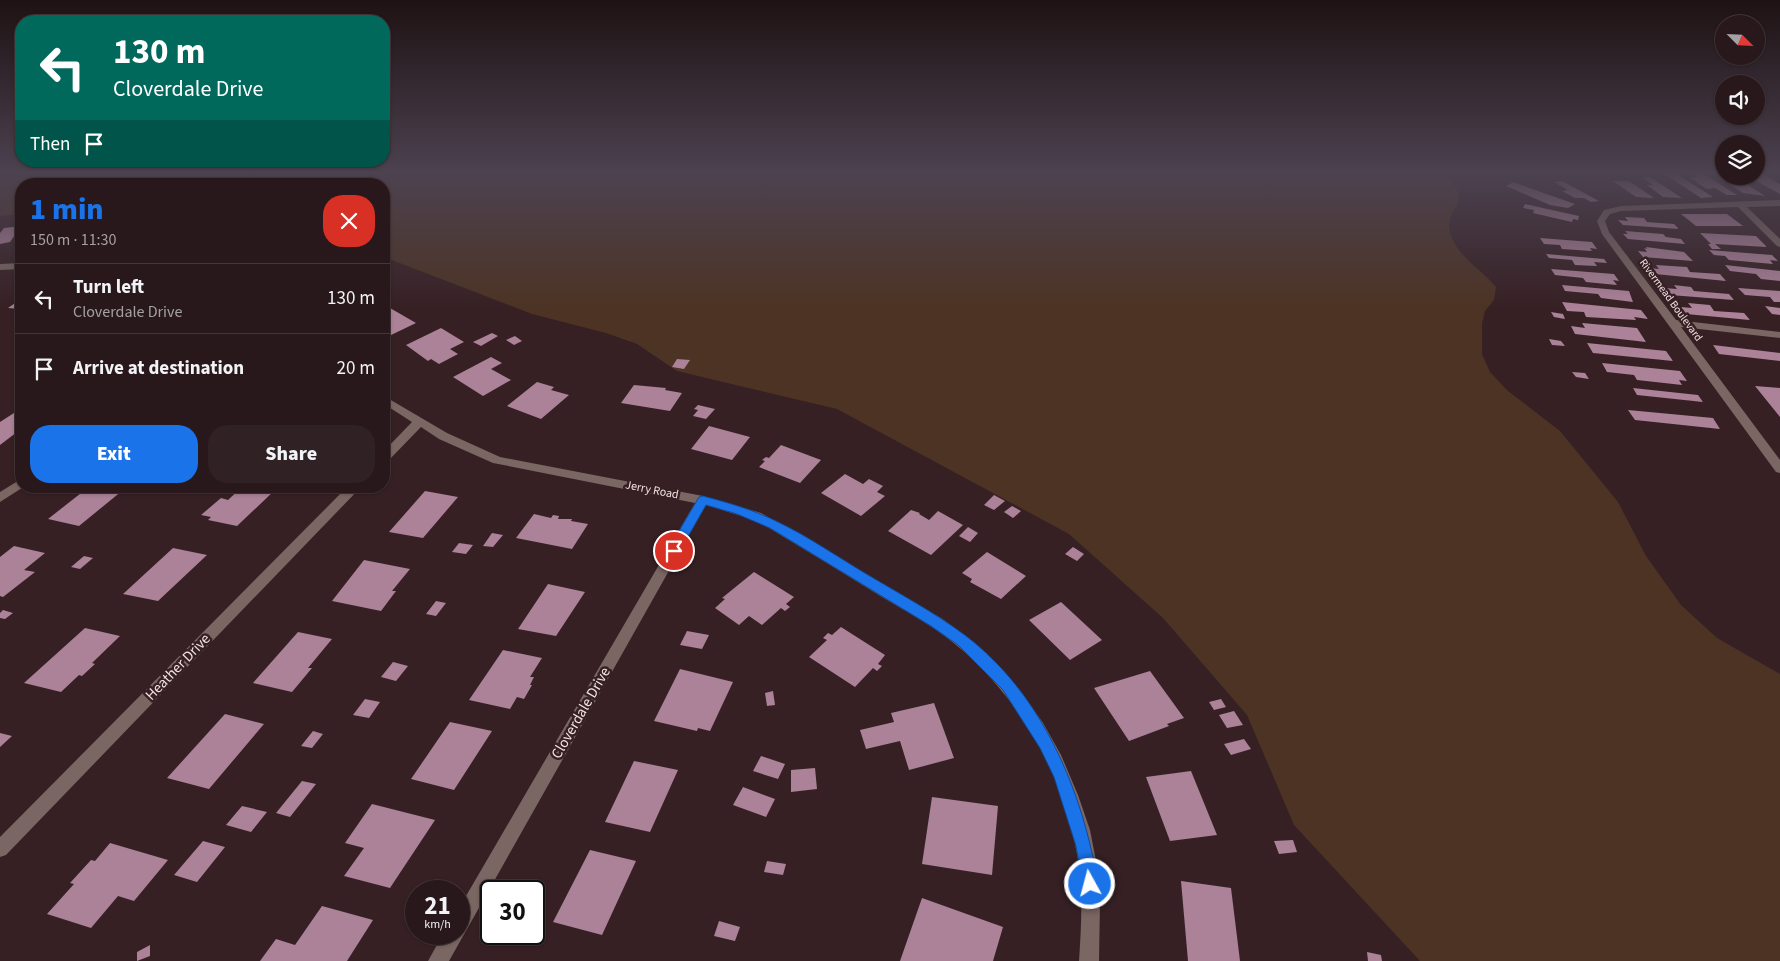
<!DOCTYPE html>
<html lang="en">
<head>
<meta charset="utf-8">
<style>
	:root { --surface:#28181b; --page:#302124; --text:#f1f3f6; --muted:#a5a0a3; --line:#44373a; --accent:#1a73e8 }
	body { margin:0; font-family:"Source Sans 3",sans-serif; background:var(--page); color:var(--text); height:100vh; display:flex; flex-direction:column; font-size:19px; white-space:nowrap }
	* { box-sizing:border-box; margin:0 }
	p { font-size:16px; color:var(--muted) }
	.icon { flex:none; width:28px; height:28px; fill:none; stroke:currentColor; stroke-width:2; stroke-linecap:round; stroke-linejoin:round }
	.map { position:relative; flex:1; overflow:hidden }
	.panel { position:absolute; left:15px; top:178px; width:375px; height:315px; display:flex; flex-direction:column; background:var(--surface); border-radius:20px; box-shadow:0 1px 4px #0004,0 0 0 1px var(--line) }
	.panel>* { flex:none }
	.top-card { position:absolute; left:15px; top:15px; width:375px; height:152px; border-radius:20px; box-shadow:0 1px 4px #0004,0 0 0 1px var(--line); background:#00695c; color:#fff; overflow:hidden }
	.needle { width:32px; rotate:114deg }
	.fabs { position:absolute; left:1715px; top:15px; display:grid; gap:10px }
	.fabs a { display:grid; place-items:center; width:50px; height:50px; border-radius:50%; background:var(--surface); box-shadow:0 1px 4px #0004,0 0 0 1px var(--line); font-size:25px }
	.speed { position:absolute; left:405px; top:880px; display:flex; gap:10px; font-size:25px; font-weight:700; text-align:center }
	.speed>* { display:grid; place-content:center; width:65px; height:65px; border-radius:50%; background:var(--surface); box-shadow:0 1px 4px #0004,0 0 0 1px var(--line); line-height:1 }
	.speed small { font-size:12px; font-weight:400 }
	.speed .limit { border:2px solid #111; border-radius:8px; background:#fff; color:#111 }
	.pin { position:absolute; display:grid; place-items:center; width:42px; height:42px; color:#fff; margin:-21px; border:2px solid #fff; border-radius:50%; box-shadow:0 1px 5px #0007 }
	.me { position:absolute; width:55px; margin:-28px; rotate:353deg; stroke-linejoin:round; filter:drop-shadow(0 0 4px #0008) }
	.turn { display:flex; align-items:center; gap:18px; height:105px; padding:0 15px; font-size:22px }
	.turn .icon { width:65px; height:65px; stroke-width:2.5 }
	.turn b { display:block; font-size:35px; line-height:42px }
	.then { display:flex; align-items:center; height:48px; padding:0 15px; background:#0003; gap:10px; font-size:19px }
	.round { display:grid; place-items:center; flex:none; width:52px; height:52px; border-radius:20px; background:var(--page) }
	.headline { display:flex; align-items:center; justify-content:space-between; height:85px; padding:0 15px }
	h1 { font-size:30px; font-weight:800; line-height:38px; color:var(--accent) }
	.primary-button { display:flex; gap:10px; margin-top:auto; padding:10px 15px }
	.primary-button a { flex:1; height:58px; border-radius:20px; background:var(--accent); color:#fff; font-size:20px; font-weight:800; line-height:58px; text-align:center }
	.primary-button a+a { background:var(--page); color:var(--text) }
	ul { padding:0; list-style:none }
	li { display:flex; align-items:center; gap:15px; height:70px; padding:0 15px; border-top:1px solid var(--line) }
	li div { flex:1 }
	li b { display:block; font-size:19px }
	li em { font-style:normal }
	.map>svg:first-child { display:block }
	.green { fill:#4c3324 }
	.building { fill:#ab8298 }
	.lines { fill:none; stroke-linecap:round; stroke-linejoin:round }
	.minor { fill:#7a6662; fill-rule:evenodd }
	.route { fill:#1a73e8; stroke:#114b97 }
	.labels { text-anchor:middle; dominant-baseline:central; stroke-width:5; stroke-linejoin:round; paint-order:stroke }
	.far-street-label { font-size:11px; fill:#f1e2e4; stroke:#362024 }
	.street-label { font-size:12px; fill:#f1e2e4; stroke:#362024 }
	.near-street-label { font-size:15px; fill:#f1e2e4; stroke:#362024 }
</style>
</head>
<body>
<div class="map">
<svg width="1780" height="961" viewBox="0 0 1780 961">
	<rect width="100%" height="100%" fill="#362024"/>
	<path class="green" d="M 0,173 L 1440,173 C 1480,202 1444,204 1450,232 C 1456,256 1481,269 1496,287 L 1494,300 L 1485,311 L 1482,324 L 1482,354 L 1490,372 L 1508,391 L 1560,431 L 1618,502 L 1646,556 L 1681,605 L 1717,638 L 1780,674 L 1780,961 L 1420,961 L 1294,825 L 1247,715 L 1163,618 L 1069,534 L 837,409 L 677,371 L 637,344 L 606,333 L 532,314 L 384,257 L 384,184 L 21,184 L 21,214 L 0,216 Z"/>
	<path class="building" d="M 1663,173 L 1675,173 L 1713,197 L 1701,198 Z
		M 1691,173 L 1702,173 L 1737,195 L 1727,195 L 1715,188 L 1707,189 L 1690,178 L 1698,177 Z
		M 1756,173 L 1761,173 L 1780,184 L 1780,194 L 1751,178 L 1759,178 Z
		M 1725,176 L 1734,176 L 1765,196 L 1743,193 L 1720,178 L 1728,178 Z
		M 1641,177 L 1650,177 L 1682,198 L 1663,197 L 1647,185 L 1653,185 Z
		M 1562,181 L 1599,201 L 1591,202 L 1584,198 L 1575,198 L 1562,191 L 1568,190 L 1554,182 Z
		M 1613,181 L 1629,181 L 1654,198 L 1636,197 Z
		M 1513,182 L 1575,204 L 1568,208 L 1550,205 L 1506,186 Z
		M 1525,204 L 1579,216 L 1578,220 L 1573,219 L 1572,222 L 1533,213 L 1534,210 L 1523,208 Z
		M 1681,214 L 1727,214 L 1743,226 L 1696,226 Z
		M 1625,217 L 1644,218 L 1647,222 L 1674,224 L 1679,229 L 1623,225 L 1618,220 L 1628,221 Z
		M 21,226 L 10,242 L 0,244 L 0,233 L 4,228 Z
		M 1625,231 L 1663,234 L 1666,237 L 1681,239 L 1685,244 L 1628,239 L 1623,234 L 1628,234 Z
		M 1700,233 L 1756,236 L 1767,247 L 1715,244 L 1721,249 L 1712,249 L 1708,244 L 1711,244 Z
		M 1540,238 L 1592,242 L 1597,249 L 1590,248 L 1592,251 L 1562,249 L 1560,245 L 1544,244 Z
		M 1646,247 L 1684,252 L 1693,261 L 1643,257 L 1638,251 L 1647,252 L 1644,248 L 1647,249 Z
		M 1709,250 L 1772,255 L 1778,261 L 1770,260 L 1773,264 L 1729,260 L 1725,256 L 1714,255 Z
		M 1546,254 L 1604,259 L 1607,263 L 1594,262 L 1597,266 L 1575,265 L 1572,260 L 1549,258 Z
		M 1656,265 L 1687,267 L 1690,272 L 1720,274 L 1726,281 L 1655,274 L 1650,268 L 1659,269 Z
		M 1725,265 L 1780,271 L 1780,281 L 1761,279 L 1756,274 L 1730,271 Z
		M 1551,269 L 1614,274 L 1619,281 L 1613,280 L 1617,285 L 1586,282 L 1583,278 L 1555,275 Z
		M 1562,285 L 1629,291 L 1633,302 L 1601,298 L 1598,294 L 1565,291 Z
		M 1674,285 L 1691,287 L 1694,291 L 1729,294 L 1734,300 L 1670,295 L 1664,288 L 1677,289 Z
		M 1738,288 L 1780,291 L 1780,302 L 1774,302 L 1770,297 L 1745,295 Z
		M 21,299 L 21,309 L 8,308 Z
		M 1562,302 L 1641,310 L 1648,319 L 1634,317 L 1636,320 L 1586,317 L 1584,312 L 1567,311 Z
		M 1688,303 L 1710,305 L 1714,311 L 1744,313 L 1750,320 L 1686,314 L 1681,307 L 1692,308 Z
		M 384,306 L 390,308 L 416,323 L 389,336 L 384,332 Z
		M 1765,306 L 1780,308 L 1780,315 L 1772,314 Z
		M 1551,312 L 1563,314 L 1565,319 L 1554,317 Z
		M 1582,323 L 1637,328 L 1646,342 L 1575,334 L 1571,326 L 1585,328 Z
		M 441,328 L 464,342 L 450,349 L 458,354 L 439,364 L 431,359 L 428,361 L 406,345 Z
		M 492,333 L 498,336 L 481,346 L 473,342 Z
		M 515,336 L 522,341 L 514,345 L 506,340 Z
		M 1549,339 L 1561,341 L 1565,346 L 1552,345 Z
		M 1587,343 L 1666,351 L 1673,361 L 1593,353 Z
		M 1713,345 L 1780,353 L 1780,361 L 1719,354 Z
		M 491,357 L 502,363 L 491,369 L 511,380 L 483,396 L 453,377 Z
		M 677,359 L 690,360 L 684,369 L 672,367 Z
		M 1602,363 L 1680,371 L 1687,381 L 1679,380 L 1682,385 L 1637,380 L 1634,375 L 1607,372 Z
		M 1572,372 L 1585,373 L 1589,379 L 1576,377 Z
		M 537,382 L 554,387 L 551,390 L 569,395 L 541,419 L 507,406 Z
		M 634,385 L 666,388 L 665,390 L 682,393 L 670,411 L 621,403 Z
		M 1755,386 L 1780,388 L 1780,417 Z
		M 1633,388 L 1698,395 L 1703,402 L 1637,395 Z
		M 698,405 L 715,409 L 706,419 L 693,416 L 698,410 L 694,409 Z
		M 1628,410 L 1713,418 L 1720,429 L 1635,420 Z
		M 14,413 L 21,414 L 21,429 L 0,445 L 0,422 Z
		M 709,426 L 750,437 L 732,460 L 691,449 Z
		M 781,445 L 821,460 L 800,483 L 759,467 L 765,461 L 762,460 L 766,457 L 769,458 Z
		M 845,474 L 863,484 L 869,479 L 883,486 L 877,492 L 885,496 L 861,516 L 821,493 Z
		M 90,486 L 128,486 L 79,526 L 48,519 Z
		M 243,486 L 275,490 L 237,526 L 208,520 L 211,517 L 201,515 L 221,498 L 228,500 Z
		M 425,491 L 458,497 L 423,538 L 389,532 Z
		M 994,495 L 1005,501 L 994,510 L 984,505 Z
		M 1012,506 L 1021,511 L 1013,518 L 1004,512 Z
		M 911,510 L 920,513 L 919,514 L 929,520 L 938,511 L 963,525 L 931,555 L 888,531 Z
		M 534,514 L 551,518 L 553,515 L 559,516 L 558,519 L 572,519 L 571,521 L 588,524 L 572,549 L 516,538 Z
		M 968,527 L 978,533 L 970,542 L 959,536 Z
		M 492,533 L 503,535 L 493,547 L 483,546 Z
		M 459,543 L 473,545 L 466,554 L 452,552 Z
		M 14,546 L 45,553 L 24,570 L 35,572 L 3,597 L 0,596 L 0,557 Z
		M 1073,547 L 1084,554 L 1077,561 L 1065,554 Z
		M 173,548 L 207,555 L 158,601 L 123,594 Z
		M 987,552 L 1026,576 L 1001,599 L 970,582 L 972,579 L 962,573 Z
		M 84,556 L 93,558 L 80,569 L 71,567 Z
		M 364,560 L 410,569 L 392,591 L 396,591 L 381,611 L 332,601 Z
		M 754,572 L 794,597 L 786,604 L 790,607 L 785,611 L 781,608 L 762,625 L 749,616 L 739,625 L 715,608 L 725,599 L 722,598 Z
		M 548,584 L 585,592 L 556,636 L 518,629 Z
		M 436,601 L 446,603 L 436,616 L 426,614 Z
		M 1061,602 L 1102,640 L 1070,660 L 1029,620 Z
		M 3,610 L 13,613 L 5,619 L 0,618 L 0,613 Z
		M 841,627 L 885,655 L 878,664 L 882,666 L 877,671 L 873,668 L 855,687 L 809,657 L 827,640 L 823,638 L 828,633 L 832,635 Z
		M 85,628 L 120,636 L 92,663 L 95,664 L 82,676 L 79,675 L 61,692 L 24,683 Z
		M 687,631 L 709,635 L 702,649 L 680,645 Z
		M 298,632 L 332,639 L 308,668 L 312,668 L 292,692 L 253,683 Z
		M 503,650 L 542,658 L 530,677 L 534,677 L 530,685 L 532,685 L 524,699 L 517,697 L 510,709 L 469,700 Z
		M 393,662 L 408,666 L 396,681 L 381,677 Z
		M 680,669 L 733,682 L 710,731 L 698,728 L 697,731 L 654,721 Z
		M 1150,671 L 1184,718 L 1167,724 L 1169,726 L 1129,741 L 1094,688 Z
		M 773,691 L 775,705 L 767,706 L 765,693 Z
		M 365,699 L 380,702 L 369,718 L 353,715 Z
		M 1221,699 L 1226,707 L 1214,710 L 1209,702 Z
		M 934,703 L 954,758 L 909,770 L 900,741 L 866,749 L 860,730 L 894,722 L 891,713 Z
		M 1234,711 L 1243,725 L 1227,728 L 1219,715 Z
		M 225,714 L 264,724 L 209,789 L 167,778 Z
		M 450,722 L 492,731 L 454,790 L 411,779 Z
		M 313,731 L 323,734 L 312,748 L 301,746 Z
		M 0,733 L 12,736 L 0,747 Z
		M 1244,739 L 1251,749 L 1231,755 L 1224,744 Z
		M 761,756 L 785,764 L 778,779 L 753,771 Z
		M 634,761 L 678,770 L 650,832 L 605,822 Z
		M 815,768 L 817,789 L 791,792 L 791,770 Z
		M 1191,771 L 1217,835 L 1170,841 L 1146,777 Z
		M 302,781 L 316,784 L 290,817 L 276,813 Z
		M 743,787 L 775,799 L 766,817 L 733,805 Z
		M 932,797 L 998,806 L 992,875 L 922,864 Z
		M 372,804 L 435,820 L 390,888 L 344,876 L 364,848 L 345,843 Z
		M 242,806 L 267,812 L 251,832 L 226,825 Z
		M 1293,840 L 1297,852 L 1279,854 L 1274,841 Z
		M 203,841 L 225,847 L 197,882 L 174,875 Z
		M 110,843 L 168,860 L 134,901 L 118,896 L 91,928 L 47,914 L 74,884 L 70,883 L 91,860 L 95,861 Z
		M 590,850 L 636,861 L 602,935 L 553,922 Z
		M 767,861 L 786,864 L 783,875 L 764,872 Z
		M 1181,881 L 1231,888 L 1240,961 L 1188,961 Z
		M 922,898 L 1003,927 L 993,961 L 900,961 Z
		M 322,906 L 373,920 L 347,961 L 260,961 L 276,939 L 295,945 Z
		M 719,921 L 740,927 L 735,941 L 714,936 Z
		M 150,945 L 150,956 L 137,961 L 137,952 Z
		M 1367,952 L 1381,955 L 1382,961 L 1368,961 Z"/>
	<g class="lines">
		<path class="minor" d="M 1780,200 L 1780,206 L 1747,207 L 1780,239 L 1780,247 L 1777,246 L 1738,207 L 1621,211 L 1610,214 L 1605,221 L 1609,232 L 1676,320 L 1780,332 L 1780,338 L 1681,327 L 1780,460 L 1780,473 L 1776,472 L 1602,234 L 1597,221 L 1604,210 L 1621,206 Z
			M 21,263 L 21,269 L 0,270 L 0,264 Z
			M 384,396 L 447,433 L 500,457 L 703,496 L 761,513 L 941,618 L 971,640 L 998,665 L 1022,693 L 1043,723 L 1061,755 L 1078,795 L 1090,830 L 1097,866 L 1100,902 L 1099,961 L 1079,961 C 1081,930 1083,898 1079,867 C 1068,783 1025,705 961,649 C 937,628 909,613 882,597 C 845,574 807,551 769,528 L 751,519 L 706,505 L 449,961 L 428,961 L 443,934 L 459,934 L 459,908 L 695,503 L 493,463 L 439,439 L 421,427 L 388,461 L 384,462 L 384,451 L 412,422 L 384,404 Z
			M 21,479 L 21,486 L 25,486 L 0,502 L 0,492 Z
			M 348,486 L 362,486 L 6,855 L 0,857 L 0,837 Z"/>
	</g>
	<linearGradient id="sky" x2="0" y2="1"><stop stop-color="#1e1214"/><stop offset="0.56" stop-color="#4c4250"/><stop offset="1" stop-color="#4c4250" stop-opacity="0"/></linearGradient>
	<rect width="1780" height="308" fill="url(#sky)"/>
	<path class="route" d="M 703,496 C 729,503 754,510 778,522 C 807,536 835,555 863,572 C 898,593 934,612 966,636 C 1043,695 1083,792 1098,884 L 1096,890 L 1090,893 L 1084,890 L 1076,846 L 1054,777 L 1040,748 L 1003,690 L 958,645 L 931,626 L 770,528 L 737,514 L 706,505 L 678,554 L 669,554 L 667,551 L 669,548 L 699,497 Z"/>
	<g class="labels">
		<g class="far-street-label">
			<text transform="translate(1671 300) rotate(54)">Rivermead Boulevard</text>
		</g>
		<g class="street-label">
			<text transform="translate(652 490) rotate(11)">Jerry Road</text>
		</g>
		<g class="near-street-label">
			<text transform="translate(178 667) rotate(-46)">Heather Drive</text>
			<text transform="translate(581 713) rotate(-60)">Cloverdale Drive</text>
		</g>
	</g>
</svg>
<div class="fabs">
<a><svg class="needle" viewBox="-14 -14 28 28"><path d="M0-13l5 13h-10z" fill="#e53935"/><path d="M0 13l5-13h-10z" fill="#a5a0a3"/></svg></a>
<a><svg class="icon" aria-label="sound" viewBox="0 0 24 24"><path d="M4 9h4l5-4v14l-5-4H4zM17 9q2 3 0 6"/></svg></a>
<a><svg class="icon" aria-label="layers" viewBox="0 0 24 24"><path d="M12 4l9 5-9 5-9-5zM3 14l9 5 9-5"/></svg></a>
</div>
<div class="speed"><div>21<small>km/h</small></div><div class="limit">30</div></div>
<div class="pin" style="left:674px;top:551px;background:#d93025"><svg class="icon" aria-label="arrive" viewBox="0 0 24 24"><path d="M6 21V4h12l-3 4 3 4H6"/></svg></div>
<svg class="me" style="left:1090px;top:884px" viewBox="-20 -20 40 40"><circle r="17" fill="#1a73e8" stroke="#fff" stroke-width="3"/><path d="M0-11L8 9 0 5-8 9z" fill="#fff"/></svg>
<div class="top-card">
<div class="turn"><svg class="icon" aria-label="left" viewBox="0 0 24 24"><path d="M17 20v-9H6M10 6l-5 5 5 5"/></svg><div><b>130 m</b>Cloverdale Drive</div></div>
<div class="then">Then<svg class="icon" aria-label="arrive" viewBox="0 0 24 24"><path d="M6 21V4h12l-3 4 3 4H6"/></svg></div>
</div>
<section class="panel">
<div class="headline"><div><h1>1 min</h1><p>150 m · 11:30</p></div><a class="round" style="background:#d93025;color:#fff"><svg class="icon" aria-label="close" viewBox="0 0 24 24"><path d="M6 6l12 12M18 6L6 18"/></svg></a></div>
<ul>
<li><svg class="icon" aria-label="left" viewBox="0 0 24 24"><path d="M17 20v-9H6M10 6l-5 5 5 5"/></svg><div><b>Turn left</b><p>Cloverdale Drive</p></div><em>130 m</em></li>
<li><svg class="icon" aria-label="arrive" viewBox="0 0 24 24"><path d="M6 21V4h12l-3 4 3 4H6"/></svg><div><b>Arrive at destination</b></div><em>20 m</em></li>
</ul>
<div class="primary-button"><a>Exit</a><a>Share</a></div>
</section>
</div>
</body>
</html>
